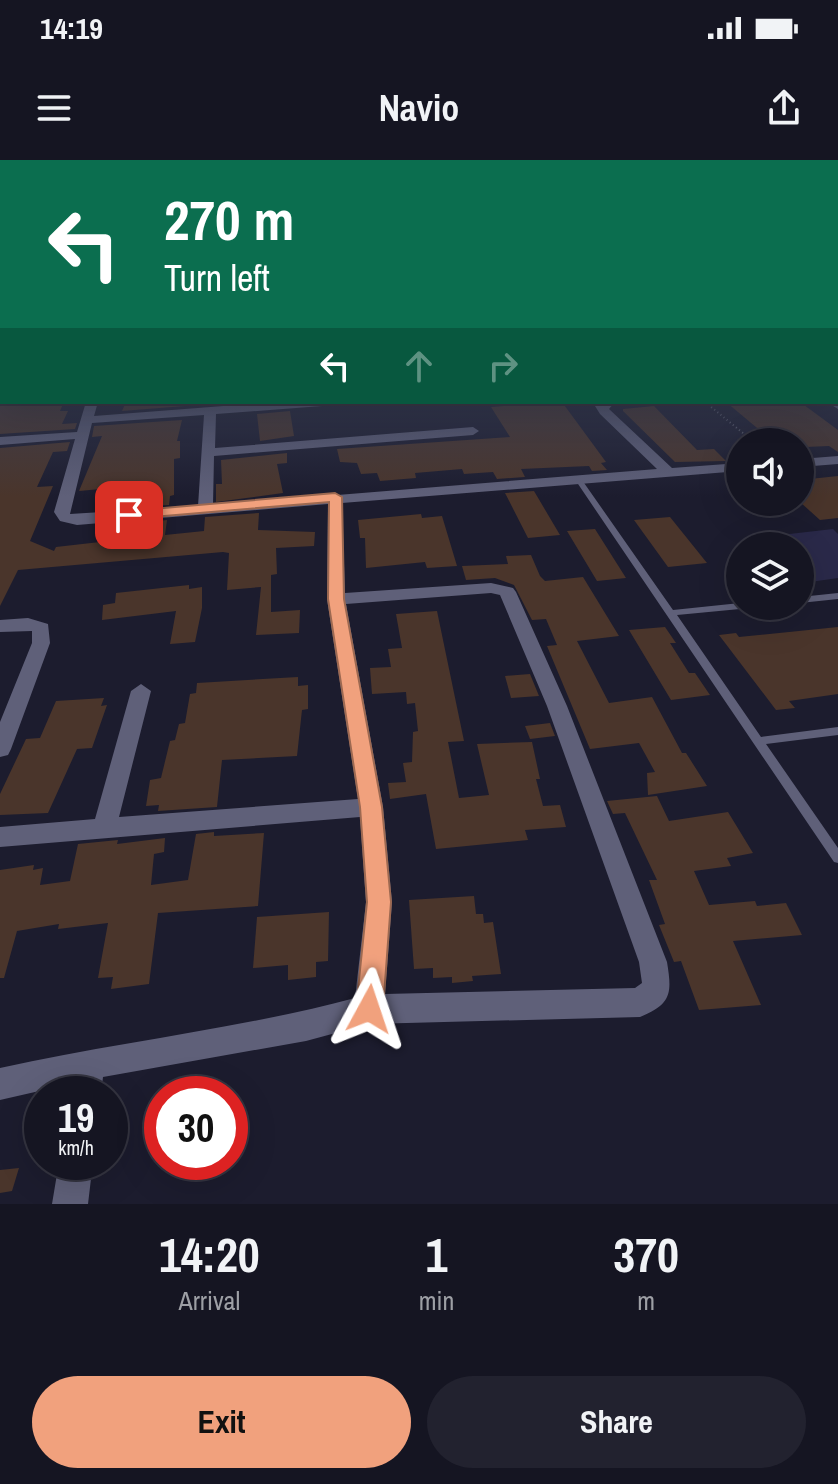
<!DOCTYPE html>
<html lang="en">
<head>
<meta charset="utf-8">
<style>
	:root { --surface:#151522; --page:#22222f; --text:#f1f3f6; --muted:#9d9fa5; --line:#343440; --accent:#f1a17d }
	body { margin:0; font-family:"Archivo Narrow",sans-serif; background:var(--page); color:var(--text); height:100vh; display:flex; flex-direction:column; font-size:30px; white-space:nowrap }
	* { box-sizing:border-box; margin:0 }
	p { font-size:26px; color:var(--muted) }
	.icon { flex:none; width:44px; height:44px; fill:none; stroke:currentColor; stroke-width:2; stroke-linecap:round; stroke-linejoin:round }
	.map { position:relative; height:1044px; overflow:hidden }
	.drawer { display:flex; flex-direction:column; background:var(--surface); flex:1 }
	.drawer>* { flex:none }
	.top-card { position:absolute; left:0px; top:0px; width:838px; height:244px; box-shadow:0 8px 32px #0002,0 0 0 2px var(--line); background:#0b6e4f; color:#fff; overflow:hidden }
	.fabs { position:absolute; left:726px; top:268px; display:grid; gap:16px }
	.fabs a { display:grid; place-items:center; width:88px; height:88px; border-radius:50%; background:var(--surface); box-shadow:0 8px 32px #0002,0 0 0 2px var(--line); font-size:40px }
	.speed { position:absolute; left:24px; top:916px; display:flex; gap:16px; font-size:40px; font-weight:700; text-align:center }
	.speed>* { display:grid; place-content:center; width:104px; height:104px; border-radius:50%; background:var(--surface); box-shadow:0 8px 32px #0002,0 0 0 2px var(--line); line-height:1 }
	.speed small { font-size:20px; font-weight:400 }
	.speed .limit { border:12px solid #d22; background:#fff; color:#111 }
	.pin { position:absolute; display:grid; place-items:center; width:68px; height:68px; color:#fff; margin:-34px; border-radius:16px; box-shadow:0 4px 12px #0006 }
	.me { position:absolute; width:88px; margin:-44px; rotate:5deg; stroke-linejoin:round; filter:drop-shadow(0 0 6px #0008) }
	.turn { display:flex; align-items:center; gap:28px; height:168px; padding:0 32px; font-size:36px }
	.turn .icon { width:104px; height:104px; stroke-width:2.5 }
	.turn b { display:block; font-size:56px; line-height:68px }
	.lanes { display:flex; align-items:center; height:76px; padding:0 32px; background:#0003; justify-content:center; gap:40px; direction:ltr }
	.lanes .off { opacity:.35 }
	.eta { display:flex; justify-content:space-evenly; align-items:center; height:136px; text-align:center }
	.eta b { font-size:48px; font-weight:700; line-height:56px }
	.button { display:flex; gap:16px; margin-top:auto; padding:16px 32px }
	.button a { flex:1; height:92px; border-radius:48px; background:var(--accent); color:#111; font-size:32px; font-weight:700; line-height:92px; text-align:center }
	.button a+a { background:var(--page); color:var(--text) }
	.status { display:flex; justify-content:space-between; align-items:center; height:56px; padding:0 40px; background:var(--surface); direction:ltr }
	.status svg { height:22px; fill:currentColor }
	header { display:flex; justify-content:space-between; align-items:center; height:104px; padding:0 32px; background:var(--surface); font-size:36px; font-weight:700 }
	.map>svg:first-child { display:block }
	.green { fill:#2a2949 }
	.building { fill:#4a352b }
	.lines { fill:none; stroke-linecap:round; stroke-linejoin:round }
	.path { stroke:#666777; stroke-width:2; stroke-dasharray:1 3; stroke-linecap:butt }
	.lane { fill:#5f6079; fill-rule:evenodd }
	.street { fill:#5f6079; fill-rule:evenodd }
	.route { fill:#f1a17d; stroke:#9d6951; stroke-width:2 }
</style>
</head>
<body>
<div class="status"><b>14:19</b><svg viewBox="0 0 49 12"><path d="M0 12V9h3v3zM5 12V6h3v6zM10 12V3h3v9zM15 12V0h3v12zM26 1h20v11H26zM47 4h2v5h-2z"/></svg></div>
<header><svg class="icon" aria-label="menu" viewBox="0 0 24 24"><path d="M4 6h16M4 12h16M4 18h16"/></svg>Navio<svg class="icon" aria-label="share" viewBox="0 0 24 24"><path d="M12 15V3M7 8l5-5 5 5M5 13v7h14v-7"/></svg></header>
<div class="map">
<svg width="838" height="1044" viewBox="0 0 838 1044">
	<rect width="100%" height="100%" fill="#1c1c2e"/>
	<path class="green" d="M 833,369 L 838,374 L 838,418 L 810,422 L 800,413 L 800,386 L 772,386 L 763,377 Z"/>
	<path class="building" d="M 0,242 L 64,242 L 60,251 L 68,251 L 62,264 L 77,263 L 75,269 L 0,274 Z
		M 126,242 L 186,242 L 185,246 L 122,251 Z
		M 554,242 L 562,242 L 606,302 L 601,303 L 607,310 L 592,311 L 589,306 L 521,309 L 525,317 L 497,319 L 493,312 L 464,314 L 462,309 L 415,313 L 416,318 L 380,321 L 377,313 L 361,314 L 357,303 L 340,302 L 337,289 L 510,277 L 491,247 Z
		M 726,242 L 800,242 L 838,270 L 838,292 L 829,286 L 805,287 L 800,282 L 774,282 Z
		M 654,246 L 697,290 L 714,289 L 726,301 L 675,302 L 623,251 L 623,249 Z
		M 290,251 L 294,276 L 260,281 L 257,254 Z
		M 182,260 L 177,281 L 180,281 L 180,298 L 174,299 L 174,335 L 170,336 L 169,345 L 127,347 L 128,344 L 117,345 L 122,327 L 79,331 L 102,276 L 92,277 L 94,266 Z
		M 70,282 L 67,291 L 53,292 L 37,327 L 53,326 L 30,381 L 54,391 L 56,387 L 135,378 L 138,363 L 167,360 L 165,375 L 204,371 L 205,357 L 259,353 L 258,370 L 315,372 L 314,386 L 276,388 L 277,414 L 271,415 L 271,452 L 300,450 L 299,473 L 256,475 L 261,427 L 227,430 L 229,393 L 223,392 L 18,410 L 0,446 L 0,288 Z
		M 287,293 L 287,303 L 277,304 L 283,333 L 216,342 L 216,324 L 222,324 L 221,300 Z
		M 838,316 L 838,358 L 820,360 L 800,342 L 800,320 Z
		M 534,331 L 560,375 L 528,378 L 505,333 Z
		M 421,354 L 422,358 L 442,356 L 457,406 L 427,408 L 425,402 L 366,408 L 365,378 L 360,378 L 358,360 Z
		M 670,357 L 707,403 L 668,407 L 634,360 Z
		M 595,369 L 626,418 L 597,421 L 567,371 Z
		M 531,395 L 540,416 L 545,421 L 583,417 L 619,476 L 577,481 L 609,543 L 652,537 L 682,593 L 686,593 L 707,626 L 648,635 L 647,613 L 655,612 L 639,583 L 590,589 L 547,486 L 557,485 L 546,459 L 532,460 L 514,425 L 495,418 L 466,420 L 462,406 L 508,404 L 506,396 Z
		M 189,425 L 189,429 L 202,427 L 202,448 L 195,482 L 170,484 L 176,451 L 102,460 L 103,445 L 115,443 L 116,433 Z
		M 437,451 L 464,581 L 448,582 L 459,638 L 489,635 L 477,584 L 532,582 L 540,619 L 536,619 L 543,646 L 560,645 L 566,667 L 525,670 L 528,680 L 436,689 L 426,634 L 390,639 L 388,623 L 406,622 L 403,603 L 412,602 L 413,572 L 418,571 L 415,543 L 407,544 L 406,532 L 372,534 L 370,508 L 391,507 L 388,489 L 402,488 L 396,454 Z
		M 665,467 L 676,483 L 670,483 L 689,513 L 695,513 L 710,535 L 671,540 L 629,470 Z
		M 838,467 L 838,534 L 789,541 L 795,548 L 776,550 L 719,475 L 736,473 L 739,477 Z
		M 530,514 L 539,536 L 511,538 L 505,516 Z
		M 298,517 L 298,526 L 308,525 L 308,549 L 302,550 L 297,596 L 222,600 L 217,647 L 158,651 L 159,645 L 146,646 L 150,620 L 161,618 L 170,581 L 175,580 L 179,564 L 185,563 L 190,534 L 196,533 L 197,523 Z
		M 104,538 L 101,546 L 107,545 L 92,588 L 77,589 L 48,653 L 0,655 L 0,634 L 26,579 L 40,578 L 56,541 Z
		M 550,563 L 555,576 L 530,579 L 525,566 Z
		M 657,636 L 669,661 L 728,652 L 753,693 L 727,698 L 731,706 L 694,711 L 709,745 L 755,741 L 757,746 L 786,743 L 802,775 L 733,781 L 761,845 L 699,850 L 681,801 L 674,802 L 659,765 L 665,764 L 649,720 L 657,720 L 625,653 L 613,654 L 607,641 Z
		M 214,672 L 214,676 L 264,673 L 258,746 L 158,753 L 149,824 L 111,829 L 113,817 L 98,818 L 108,763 L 58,769 L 59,764 L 17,771 L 4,818 L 0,818 L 0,710 L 34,705 L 33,710 L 43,708 L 40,725 L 70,721 L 78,684 L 118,680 L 117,684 L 165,678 L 164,692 L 154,694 L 151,725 L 188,720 L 196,674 Z
		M 474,736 L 476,754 L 483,754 L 484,763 L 493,762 L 501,814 L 472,816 L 473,821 L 452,823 L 452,817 L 433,818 L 433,808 L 414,809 L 409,740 Z
		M 329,752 L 328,801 L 316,802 L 316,817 L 288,820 L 288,805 L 253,808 L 257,757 Z
		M 19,1008 L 12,1031 L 0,1033 L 0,1010 Z"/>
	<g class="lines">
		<path class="path" d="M 705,242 L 754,282"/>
		<path class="lane" d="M 578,320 L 582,320 L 673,450 L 740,443 L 740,446 L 744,446 L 740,449 L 677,455 L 761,577 L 838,567 L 838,575 L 766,584 L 838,688 L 838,703 L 834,702 L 576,321 Z
			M 838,433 L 838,439 L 800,443 L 800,437 Z"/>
		<path class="street" d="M 836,191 L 838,191 L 838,196 L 836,196 Z
			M 0,210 L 2,210 L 2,216 L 0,216 Z
			M 836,239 L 838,240 L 838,249 L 827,242 L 836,242 Z
			M 86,242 L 98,242 L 94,256 L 275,242 L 328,242 L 322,246 L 216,254 L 215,288 L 473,267 L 479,271 L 473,275 L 214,296 L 213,345 L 657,309 L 600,254 L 595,246 L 600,242 L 615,242 L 609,249 L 672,308 L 740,303 L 740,311 L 342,343 L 345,433 L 491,423 L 513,428 L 516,432 L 567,546 L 667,802 C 672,833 672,844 640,857 L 369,864 L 306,881 L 103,917 L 101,934 L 69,934 L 70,924 L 0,940 L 0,908 C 118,882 239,869 355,838 L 366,742 L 360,657 L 0,687 L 0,667 L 95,659 L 131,531 L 141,524 L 151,531 L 119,657 L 358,639 L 327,439 L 328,344 L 77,365 L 60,361 L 54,352 L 75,279 L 0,285 L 0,277 L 77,272 ZM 204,255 L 198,346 L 70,354 L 92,263 ZM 491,433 L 500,435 L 547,546 L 639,802 L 642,823 L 635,828 L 385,834 L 392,742 L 383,647 L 346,444 Z
			M 838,296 L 838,304 L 800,307 L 800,299 Z
			M 28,458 L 48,464 L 50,483 L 11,589 L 8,595 L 0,597 L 0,562 L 32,483 L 32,471 L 0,472 L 0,460 Z
			M 59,1002 L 93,1002 L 88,1044 L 52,1044 Z"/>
	</g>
	<linearGradient id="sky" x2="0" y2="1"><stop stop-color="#0f0f19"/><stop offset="0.57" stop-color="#3a4057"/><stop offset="1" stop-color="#3a4057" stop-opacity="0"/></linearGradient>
	<rect width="838" height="337" fill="url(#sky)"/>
	<path class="route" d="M 335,333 L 342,337 L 344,439 L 382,647 L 391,742 L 383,849 L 379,858 L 369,862 L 360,858 L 356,849 L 367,742 L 360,647 L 328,439 L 329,342 L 129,359 L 122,355 L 129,351 Z"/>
</svg>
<div class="fabs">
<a><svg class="icon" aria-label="sound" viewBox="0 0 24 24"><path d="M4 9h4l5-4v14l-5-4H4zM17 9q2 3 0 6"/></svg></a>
<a><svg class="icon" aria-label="layers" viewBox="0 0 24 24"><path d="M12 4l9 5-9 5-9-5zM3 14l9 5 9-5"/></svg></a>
</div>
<div class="speed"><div>19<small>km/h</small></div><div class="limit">30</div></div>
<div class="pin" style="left:129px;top:355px;background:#d93025"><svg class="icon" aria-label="arrive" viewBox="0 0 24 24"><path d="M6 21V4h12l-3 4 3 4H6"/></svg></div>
<svg class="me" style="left:369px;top:849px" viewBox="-20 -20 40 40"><path d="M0-17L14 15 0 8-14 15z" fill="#f1a17d" stroke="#fff" stroke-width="4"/></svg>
<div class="top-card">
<div class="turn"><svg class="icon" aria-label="left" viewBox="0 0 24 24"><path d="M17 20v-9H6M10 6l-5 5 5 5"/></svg><div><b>270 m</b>Turn left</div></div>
<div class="lanes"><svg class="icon" aria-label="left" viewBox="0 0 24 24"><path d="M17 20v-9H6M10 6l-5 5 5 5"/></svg><svg class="icon off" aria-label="ahead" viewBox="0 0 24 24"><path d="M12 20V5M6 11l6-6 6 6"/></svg><svg class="icon off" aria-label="right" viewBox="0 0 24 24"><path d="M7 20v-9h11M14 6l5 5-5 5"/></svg></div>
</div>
</div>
<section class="drawer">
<div class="eta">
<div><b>14:20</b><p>Arrival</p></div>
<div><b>1</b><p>min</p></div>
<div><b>370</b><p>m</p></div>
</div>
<div class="button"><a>Exit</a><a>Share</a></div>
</section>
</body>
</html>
